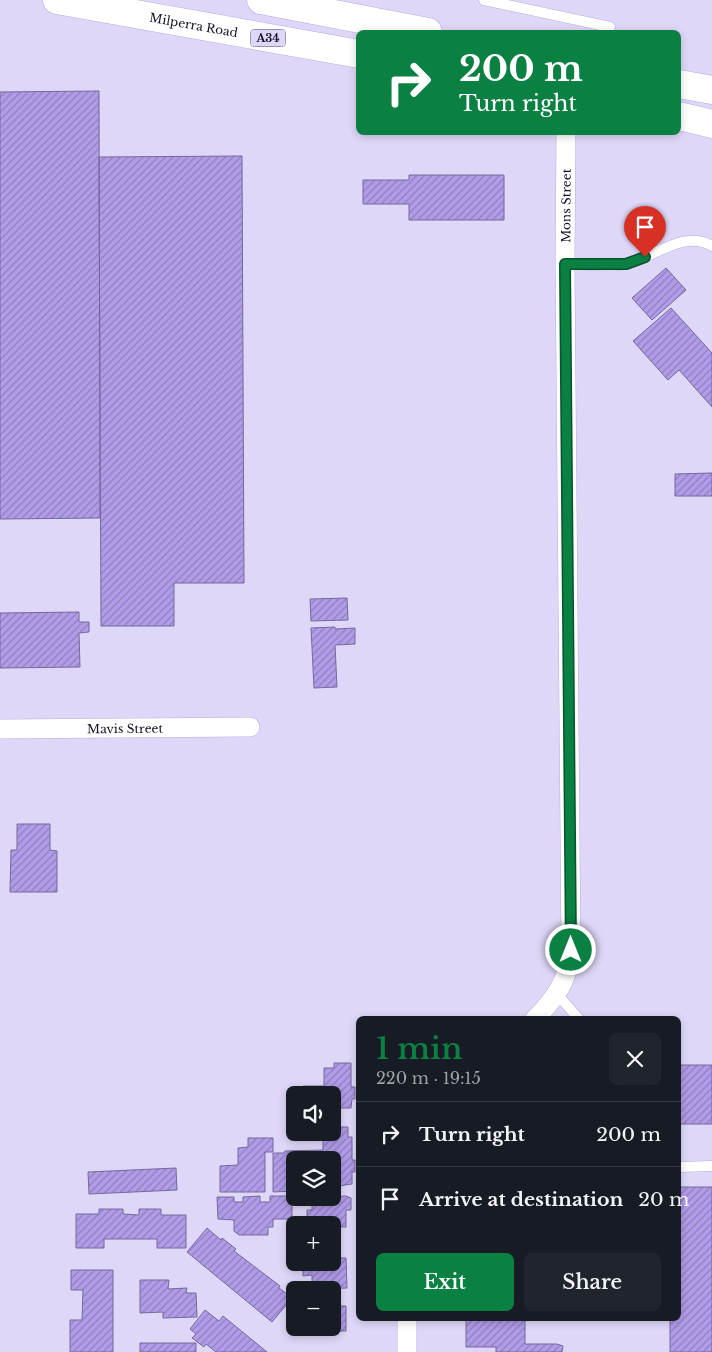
<!DOCTYPE html>
<html lang="en">
<head>
<meta charset="utf-8">
<style>
	:root { --surface:#171b24; --page:#20242c; --text:#f1f3f6; --muted:#9ea1a6; --line:#363941; --accent:#0b8043 }
	body { margin:0; font-family:"Libre Baskerville",serif; background:var(--page); color:var(--text); height:100vh; display:flex; flex-direction:column; font-size:19px; white-space:nowrap }
	* { box-sizing:border-box; margin:0 }
	p { font-size:16px; color:var(--muted) }
	.icon { flex:none; width:28px; height:28px; fill:none; stroke:currentColor; stroke-width:2; stroke-linecap:round; stroke-linejoin:round }
	.map { position:relative; flex:1; overflow:hidden }
	.panel { position:absolute; left:356px; top:1016px; width:325px; height:305px; display:flex; flex-direction:column; background:var(--surface); border-radius:8px; box-shadow:0 2px 8px #0003 }
	.panel>* { flex:none }
	.hud { position:absolute; left:356px; top:30px; width:325px; height:105px; border-radius:8px; box-shadow:0 2px 8px #0003; background:#0b8043; color:#fff; overflow:hidden }
	.controls { position:absolute; left:286px; top:1086px; display:grid; gap:10px }
	.controls a { display:grid; place-items:center; width:55px; height:55px; border-radius:8px; background:var(--surface); box-shadow:0 2px 8px #0003; font-size:25px }
	.pin { position:absolute; display:grid; place-items:center; width:42px; height:42px; color:#fff; margin:-51px -21px; border-radius:50% 50% 50% 0; rotate:-45deg; box-shadow:0 0 5px #0007 }
	.pin .icon { rotate:45deg }
	.me { position:absolute; width:55px; margin:-28px; rotate:0deg; stroke-linejoin:round; filter:drop-shadow(0 0 4px #0008) }
	.turn { display:flex; align-items:center; gap:18px; height:105px; padding:0 20px; font-size:22px }
	.turn .icon { width:65px; height:65px; stroke-width:2.5 }
	.turn b { display:block; font-size:35px; line-height:42px }
	.round { display:grid; place-items:center; flex:none; width:52px; height:52px; border-radius:8px; background:var(--page) }
	.head { display:flex; align-items:center; justify-content:space-between; height:85px; padding:0 20px }
	h1 { font-size:30px; font-weight:600; line-height:38px; color:var(--accent) }
	.primary-button { display:flex; gap:10px; margin-top:auto; padding:10px 20px }
	.primary-button a { flex:1; height:58px; border-radius:8px; background:var(--accent); color:#fff; font-size:20px; font-weight:600; line-height:58px; text-align:center }
	.primary-button a+a { background:var(--page); color:var(--text) }
	ul { padding:0; list-style:none }
	li { display:flex; align-items:center; gap:15px; height:65px; padding:0 20px; border-top:1px solid var(--line) }
	li div { flex:1 }
	li b { display:block; font-size:19px }
	li em { font-style:normal }
	.map>svg:first-child { display:block }
	.building { fill:url(#building-hatch); stroke:#766999 }
	.lines { fill:none; stroke-linecap:round; stroke-linejoin:round }
	.service-casing { stroke:#b8abdf; stroke-width:11 }
	.minor-casing { stroke:#b8abdf; stroke-width:20 }
	.trunk-casing { stroke:#b8abdf; stroke-width:29 }
	.service { stroke:#fff; stroke-width:10 }
	.minor { stroke:#fff; stroke-width:19 }
	.trunk { stroke:#fff; stroke-width:28 }
	.route-casing { stroke:#07532c; stroke-width:12 }
	.route { stroke:#0b8043; stroke-width:9 }
	.labels { text-anchor:middle; dominant-baseline:central; stroke-width:4.5; stroke-linejoin:round; paint-order:stroke }
	.shield { fill:#dfd7f8; stroke:#534c64; stroke-width:1 }
	.shield-label { font-size:11px; font-weight:bold; fill:#171124 }
	.street-label { font-size:12px; fill:#171124; stroke:#dfd7f8 }
</style>
</head>
<body>
<div class="map">
<svg width="712" height="1352" viewBox="0 0 712 1352">
	<defs>
		<pattern id="building-hatch" width="6" height="6" patternUnits="userSpaceOnUse" patternTransform="scale(1.25)"><rect width="6" height="6" fill="#b19ce9"/><path d="M-1 1l2-2M0 6l6-6M5 7l2-2" fill="none" stroke="#8f7ebd"/></pattern>
	</defs>
	<rect width="100%" height="100%" fill="#dfd7f8"/>
	<path class="building" d="M 99,91 L 100,518 L 0,519 L 0,92 Z
		M 242,156 L 244,583 L 174,583 L 174,626 L 101,626 L 99,157 Z
		M 409,175 L 504,175 L 504,220 L 409,220 L 409,204 L 363,204 L 363,180 L 409,180 Z
		M 666,268 L 686,290 L 652,320 L 632,298 Z
		M 671,308 L 712,353 L 712,407 L 679,370 L 668,380 L 633,341 Z
		M 712,473 L 712,496 L 675,496 L 675,474 Z
		M 347,598 L 348,620 L 311,621 L 310,599 Z
		M 79,612 L 79,622 L 89,622 L 89,632 L 79,633 L 80,667 L 0,668 L 0,613 Z
		M 335,627 L 335,629 L 355,628 L 355,644 L 335,645 L 337,687 L 314,688 L 311,628 Z
		M 17,824 L 50,824 L 50,850 L 57,851 L 57,892 L 10,892 L 11,850 L 17,850 Z
		M 334,1063 L 351,1063 L 351,1087 L 355,1087 L 355,1099 L 352,1099 L 351,1108 L 332,1108 L 332,1095 L 303,1095 L 303,1086 L 324,1086 L 324,1068 L 334,1068 Z
		M 679,1065 L 712,1065 L 712,1124 L 679,1124 Z
		M 332,1127 L 348,1127 L 348,1137 L 352,1137 L 352,1160 L 355,1160 L 355,1172 L 352,1172 L 352,1184 L 332,1187 L 332,1160 L 295,1160 L 293,1191 L 273,1192 L 273,1153 L 284,1153 L 285,1151 L 323,1150 L 323,1132 L 332,1132 Z
		M 248,1138 L 273,1138 L 273,1152 L 265,1152 L 265,1192 L 220,1192 L 220,1166 L 238,1165 L 238,1148 L 248,1147 Z
		M 176,1168 L 177,1190 L 89,1194 L 88,1172 Z
		M 679,1187 L 712,1187 L 712,1352 L 670,1352 L 670,1319 L 679,1319 Z
		M 260,1196 L 260,1202 L 270,1202 L 270,1196 L 292,1196 L 292,1219 L 273,1219 L 273,1227 L 268,1227 L 268,1235 L 239,1235 L 234,1231 L 234,1220 L 218,1219 L 217,1197 L 234,1197 L 234,1202 L 243,1202 L 243,1197 Z
		M 346,1196 L 351,1198 L 351,1210 L 346,1210 L 346,1227 L 303,1225 L 303,1217 L 307,1217 L 307,1210 L 312,1210 L 312,1198 Z
		M 99,1209 L 123,1209 L 123,1214 L 139,1215 L 139,1209 L 161,1209 L 161,1215 L 186,1215 L 186,1248 L 157,1248 L 157,1239 L 104,1239 L 104,1248 L 76,1248 L 76,1214 L 99,1214 Z
		M 207,1228 L 221,1240 L 222,1238 L 236,1249 L 234,1251 L 280,1286 L 279,1288 L 292,1298 L 272,1322 L 187,1252 Z
		M 332,1258 L 346,1258 L 347,1288 L 312,1289 L 312,1275 L 303,1276 L 303,1262 L 332,1262 Z
		M 71,1270 L 113,1270 L 113,1352 L 70,1352 L 70,1320 L 82,1320 L 83,1290 L 71,1290 Z
		M 140,1280 L 169,1280 L 168,1289 L 187,1288 L 186,1293 L 196,1293 L 197,1317 L 163,1318 L 163,1312 L 140,1313 Z
		M 294,1295 L 295,1328 L 332,1328 L 332,1306 L 346,1306 L 346,1331 L 294,1331 Z
		M 205,1310 L 219,1321 L 223,1316 L 267,1352 L 216,1352 L 206,1344 L 204,1347 L 192,1338 L 196,1334 L 190,1329 Z
		M 466,1319 L 525,1319 L 525,1344 L 557,1344 L 563,1346 L 562,1352 L 496,1352 L 496,1347 L 466,1347 Z
		M 140,1343 L 196,1343 L 196,1352 L 140,1352 Z"/>
	<g class="lines">
		<defs>
			<path id="service" d="M 484,0 L 610,27
				M 565,264 C 583,264 611,268 627,264 C 654,257 685,229 712,246
				M 557,994 L 579,1019
				M 679,1167 L 712,1166"/>
			<g id="minor">
				<path id="s1" d="M 0,729 L 250,727"/>
				<path id="s2" d="M 535,1019 C 555,999 569,979 571,950 L 565,264 L 566,132"/>
				<path d="M 407,1319 L 407,1352"/>
			</g>
			<g id="trunk">
				<path id="s3" d="M 57,0 L 359,54"/>
				<path d="M 261,0 L 428,32"/>
				<path d="M 679,84 L 712,90"/>
				<path d="M 679,116 L 712,124"/>
			</g>
		</defs>
		<use href="#service" class="service-casing"/>
		<use href="#minor" class="minor-casing"/>
		<use href="#trunk" class="trunk-casing"/>
		<use href="#service" class="service"/>
		<use href="#minor" class="minor"/>
		<use href="#trunk" class="trunk"/>
	</g>
	<g class="lines">
		<defs>
			<path id="route" d="M 571,950 L 565,264 L 626,264 L 645,257"/>
		</defs>
		<use href="#route" class="route-casing"/>
		<use href="#route" class="route"/>
	</g>
	<g class="labels">
		<rect class="shield" x="250.5" y="29.5" width="35" height="17" rx="4"/>
		<g class="shield-label">
			<text x="268" y="38">A34</text>
		</g>
		<g class="street-label">
			<text stroke="none"><textPath href="#s3" startOffset="139">Milperra Road</textPath></text>
			<text stroke="none"><textPath href="#s2" startOffset="824">Mons Street</textPath></text>
			<text stroke="none"><textPath href="#s1" startOffset="125">Mavis Street</textPath></text>
		</g>
	</g>
</svg>
<div class="controls">
<a><svg class="icon" aria-label="sound" viewBox="0 0 24 24"><path d="M4 9h4l5-4v14l-5-4H4zM17 9q2 3 0 6"/></svg></a>
<a><svg class="icon" aria-label="layers" viewBox="0 0 24 24"><path d="M12 4l9 5-9 5-9-5zM3 14l9 5 9-5"/></svg></a>
<a>+</a>
<a>−</a>
</div>
<div class="pin" style="left:645px;top:257px;background:#d93025"><svg class="icon" aria-label="arrive" viewBox="0 0 24 24"><path d="M6 21V4h12l-3 4 3 4H6"/></svg></div>
<svg class="me" style="left:571px;top:950px" viewBox="-20 -20 40 40"><circle r="17" fill="#0b8043" stroke="#fff" stroke-width="3"/><path d="M0-11L8 9 0 5-8 9z" fill="#fff"/></svg>
<div class="hud">
<div class="turn"><svg class="icon" aria-label="right" viewBox="0 0 24 24"><path d="M7 20v-9h11M14 6l5 5-5 5"/></svg><div><b>200 m</b>Turn right</div></div>
</div>
<section class="panel">
<div class="head"><div><h1>1 min</h1><p>220 m · 19:15</p></div><a class="round"><svg class="icon" aria-label="close" viewBox="0 0 24 24"><path d="M6 6l12 12M18 6L6 18"/></svg></a></div>
<ul>
<li><svg class="icon" aria-label="right" viewBox="0 0 24 24"><path d="M7 20v-9h11M14 6l5 5-5 5"/></svg><div><b>Turn right</b></div><em>200 m</em></li>
<li><svg class="icon" aria-label="arrive" viewBox="0 0 24 24"><path d="M6 21V4h12l-3 4 3 4H6"/></svg><div><b>Arrive at destination</b></div><em>20 m</em></li>
</ul>
<div class="primary-button"><a>Exit</a><a>Share</a></div>
</section>
</div>
</body>
</html>
